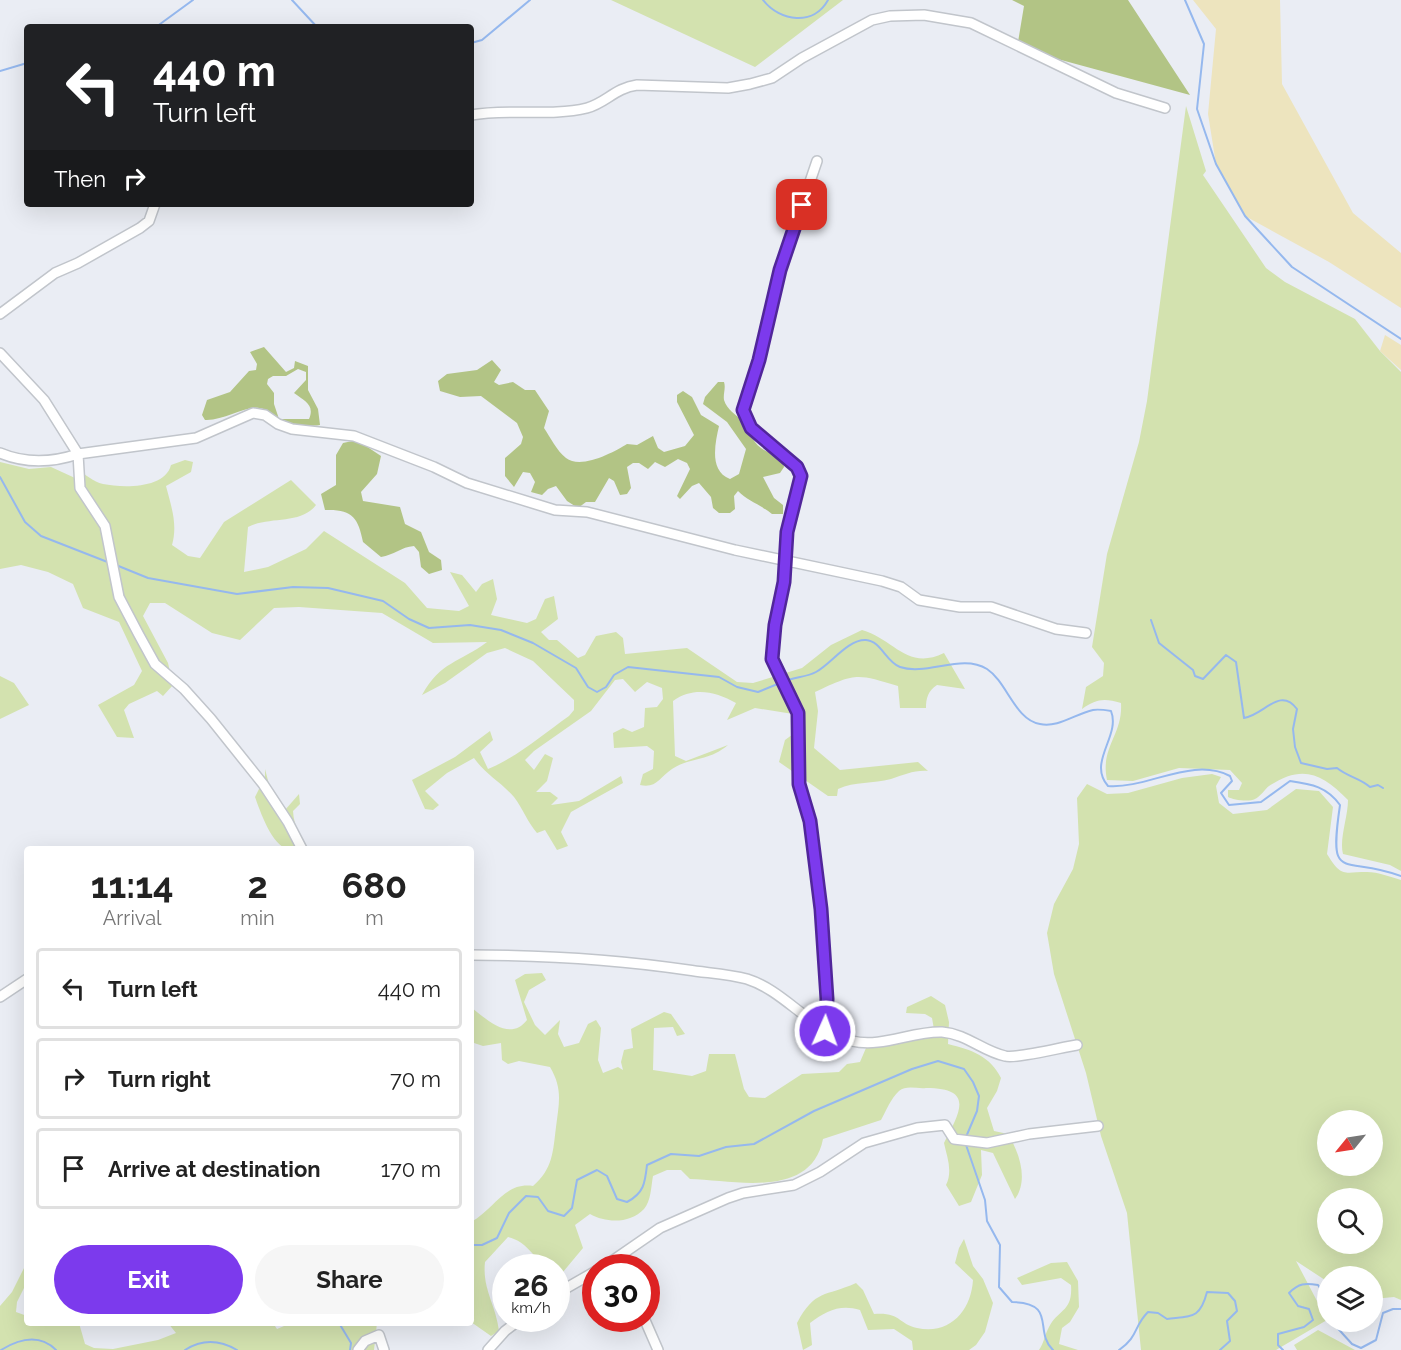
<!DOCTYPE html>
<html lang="en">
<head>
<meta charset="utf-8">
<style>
	:root { --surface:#fff; --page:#f6f6f6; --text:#222; --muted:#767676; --line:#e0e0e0; --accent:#7c3aed }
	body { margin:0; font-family:Raleway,sans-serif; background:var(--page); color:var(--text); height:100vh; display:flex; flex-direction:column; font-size:22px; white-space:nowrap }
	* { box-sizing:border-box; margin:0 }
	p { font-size:20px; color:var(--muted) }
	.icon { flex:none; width:33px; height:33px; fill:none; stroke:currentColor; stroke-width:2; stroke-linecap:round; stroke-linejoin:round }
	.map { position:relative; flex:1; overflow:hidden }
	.details { position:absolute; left:24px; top:846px; width:450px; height:480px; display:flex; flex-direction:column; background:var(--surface); border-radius:6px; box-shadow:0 6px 24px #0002 }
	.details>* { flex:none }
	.banner { position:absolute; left:24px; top:24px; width:450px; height:183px; border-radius:6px; box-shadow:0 6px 24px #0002; background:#202124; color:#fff; overflow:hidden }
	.needle { width:39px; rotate:240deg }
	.buttons { position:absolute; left:1317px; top:1110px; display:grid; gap:12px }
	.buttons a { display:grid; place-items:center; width:66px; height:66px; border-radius:50%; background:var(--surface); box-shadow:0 6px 24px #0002; font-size:30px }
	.speed { position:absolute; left:492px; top:1254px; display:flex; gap:12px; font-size:30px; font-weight:700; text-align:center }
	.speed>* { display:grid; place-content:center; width:78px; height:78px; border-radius:50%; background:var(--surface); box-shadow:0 6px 24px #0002; line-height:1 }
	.speed small { font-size:15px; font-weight:400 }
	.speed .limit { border:9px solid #d22; background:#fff; color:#111 }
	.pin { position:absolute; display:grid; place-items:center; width:51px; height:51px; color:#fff; margin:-26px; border-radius:12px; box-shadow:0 3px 9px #0006 }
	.me { position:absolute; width:66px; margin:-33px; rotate:2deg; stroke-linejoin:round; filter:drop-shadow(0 0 4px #0008) }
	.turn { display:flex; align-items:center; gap:21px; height:126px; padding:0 30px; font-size:27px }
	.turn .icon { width:78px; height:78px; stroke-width:2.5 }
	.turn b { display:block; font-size:42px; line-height:51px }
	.then { display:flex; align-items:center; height:57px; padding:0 30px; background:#0003; gap:12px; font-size:22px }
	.eta { display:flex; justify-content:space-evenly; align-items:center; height:102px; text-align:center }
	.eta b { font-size:36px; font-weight:700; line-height:42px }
	.action { display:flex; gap:12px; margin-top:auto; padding:12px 30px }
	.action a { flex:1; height:69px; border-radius:36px; background:var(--accent); color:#fff; font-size:24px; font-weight:700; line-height:69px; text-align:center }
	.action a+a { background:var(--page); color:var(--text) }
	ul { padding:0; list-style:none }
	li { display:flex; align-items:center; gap:18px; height:81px; margin:0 12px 9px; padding:0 18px; border:3px solid var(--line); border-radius:6px }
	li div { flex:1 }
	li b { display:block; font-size:22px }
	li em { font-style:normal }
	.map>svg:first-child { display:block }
	.green { fill:#d3e2af; fill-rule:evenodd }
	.forest { fill:#b2c485; fill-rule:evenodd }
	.sand { fill:#ede4be }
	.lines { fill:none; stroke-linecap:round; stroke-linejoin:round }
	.stream { stroke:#95b8ee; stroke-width:2 }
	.street-casing { stroke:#c1c5cb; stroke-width:12 }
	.street { stroke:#fff; stroke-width:9 }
	.route-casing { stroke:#51269a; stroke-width:15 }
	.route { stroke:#7c3aed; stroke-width:10 }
</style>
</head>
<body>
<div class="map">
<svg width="1401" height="1350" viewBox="0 0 1401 1350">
	<rect width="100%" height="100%" fill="#eaedf4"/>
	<path class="green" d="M 611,0 L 843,0 L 755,67 Z
		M 1186,106 L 1206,171 L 1203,175 L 1266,268 L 1285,282 L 1355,319 L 1380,351 L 1401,372 L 1401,871 L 1390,865 L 1343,854 C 1339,839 1348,817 1348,800 C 1322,773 1302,764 1269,786 C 1265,789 1260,797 1255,799 C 1249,802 1233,800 1228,797 L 1228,790 L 1239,790 L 1242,783 L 1230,770 L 1179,768 L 1133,781 L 1107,780 C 1100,747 1123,735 1121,703 C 1104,698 1096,699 1082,709 L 1086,687 L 1103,676 L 1104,663 L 1092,647 L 1107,554 L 1139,442 L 1147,401 Z
		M 185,460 L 193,462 L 191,472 L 166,486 C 171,506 178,524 172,545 L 188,556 L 200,558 L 224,522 L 291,480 L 316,505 C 301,525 269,516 248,527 L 244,572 L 268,567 L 306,549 L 324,531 L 405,583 L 427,608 L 459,611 L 469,606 L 450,572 L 462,575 L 476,592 L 482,584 L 493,579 L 497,599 L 491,615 L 527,623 L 536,619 L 545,599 L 554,596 L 558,619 L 541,632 L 549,640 L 557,640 L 578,658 L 585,655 L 596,636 L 616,632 L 623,638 L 625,654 L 687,648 L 737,682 L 753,683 L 802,668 L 831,645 L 862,630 C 894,639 907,671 944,653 L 965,689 L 937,685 C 928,691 926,698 926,708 L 900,708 L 898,686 C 856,673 855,673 815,692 L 818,711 L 814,748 L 840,770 L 918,762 L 928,771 C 914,770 904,775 891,779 C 873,784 855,781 838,789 L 837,796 L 828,796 L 779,762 L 785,740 L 800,729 L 793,714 L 755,708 L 727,720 L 736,703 C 716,692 694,686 673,701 L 675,756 L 686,761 L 728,745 C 708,762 690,757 672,769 C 660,777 656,789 640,785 L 643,774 L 653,769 L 654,751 L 647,746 L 614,748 L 613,733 L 623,728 L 632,732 L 644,727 L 645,708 L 657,707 L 663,699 L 662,688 L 647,682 L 635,692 L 623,679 L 615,680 L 591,711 L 534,751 L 525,760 L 534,770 L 545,754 L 553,758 L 547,781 L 536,792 L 550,792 L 558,798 L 551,805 L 579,801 L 621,776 L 623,783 L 571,812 L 561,832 L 568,846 L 557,850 L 545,830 L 537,833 C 528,823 523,809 514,797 C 501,782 485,774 474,758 L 447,773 L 425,791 L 439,805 L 433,810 L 425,809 L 412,780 L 455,757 L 490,731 L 493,740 L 480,752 L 488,769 C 519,756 542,735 569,716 L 574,710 L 574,700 L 533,661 L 505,648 L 487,653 L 445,683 L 422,695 C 441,661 459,663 487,642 L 433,643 L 382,613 L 299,607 L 274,608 L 240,640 L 212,633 L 165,603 L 150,603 L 143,616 L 168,663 L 173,685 L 163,696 L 157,691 L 129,704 L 124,710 L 134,738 L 117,737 L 98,705 L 134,685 L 142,671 L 119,622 L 83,608 L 73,584 L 48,572 L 21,565 L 0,569 L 0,462 L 29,469 L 51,467 L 75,478 L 77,470 C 86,474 93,482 103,484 C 123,488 165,489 171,465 Z
		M 0,676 L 14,683 L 29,705 L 0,719 Z
		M 265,769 L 271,792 L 285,810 L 299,794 L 300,804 L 293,811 C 294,827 300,835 307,849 C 301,849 294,850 288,849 C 272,846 260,811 255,797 L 265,777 Z
		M 1212,774 L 1221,777 L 1216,786 L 1219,803 L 1233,814 L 1267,810 L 1296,789 L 1319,791 L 1333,807 L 1327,854 C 1342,878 1343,872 1367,872 C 1378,872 1391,877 1401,880 L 1401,1300 L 1394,1297 L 1373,1299 L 1372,1276 L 1328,1276 L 1327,1285 L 1325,1280 L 1296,1261 L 1327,1320 L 1276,1350 L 1141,1350 L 1127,1213 L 1101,1136 L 1086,1073 L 1054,974 L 1047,933 L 1054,904 L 1073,869 L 1079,844 L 1077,798 L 1087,784 L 1107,794 L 1128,793 L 1182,778 ZM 1328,1120 L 1372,1120 L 1372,1166 L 1328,1166 ZM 1328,1198 L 1372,1198 L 1372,1244 L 1328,1244 Z
		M 542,973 L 546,980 L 529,990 L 524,1002 L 535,1025 L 545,1035 L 560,1020 L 558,1034 L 564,1047 L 579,1043 L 588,1024 L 596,1020 L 601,1028 L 598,1060 L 603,1073 L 618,1067 L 623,1070 L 621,1062 L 624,1050 L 633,1048 L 631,1029 L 664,1012 L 671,1014 L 685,1034 L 677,1036 L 673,1027 L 654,1028 L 653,1070 L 692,1076 L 706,1071 L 709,1054 L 735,1054 L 744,1089 L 749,1097 L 765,1098 L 802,1074 L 839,1072 L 847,1064 L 860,1062 L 866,1048 L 935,1035 L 932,1018 L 925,1014 L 906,1013 L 907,1007 L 931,996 L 945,1005 L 949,1022 L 948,1044 C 972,1050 990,1056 1001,1078 L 997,1091 L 987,1108 L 994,1131 L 1008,1134 C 1019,1152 1029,1180 1015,1199 L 993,1153 L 981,1150 L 982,1175 L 971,1202 L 959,1206 L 946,1185 C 953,1171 947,1157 944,1143 C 960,1112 975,1088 926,1088 C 917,1089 906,1085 899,1091 C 891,1098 886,1111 881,1120 L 823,1139 C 811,1200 733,1180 690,1179 L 681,1170 L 667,1170 L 653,1176 C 651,1187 651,1201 644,1209 C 630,1224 606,1223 590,1214 L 575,1225 L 583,1248 L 558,1278 L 556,1268 L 545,1267 C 532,1255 527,1242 508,1237 L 485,1262 C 482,1289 496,1305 499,1331 L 491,1336 L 471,1322 L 471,1222 C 495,1209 504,1182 533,1186 C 553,1169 553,1151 556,1127 C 559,1103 563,1089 550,1067 L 519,1061 L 508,1064 L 502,1060 L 501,1043 L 483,1046 L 471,1042 L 471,1007 C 487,1020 510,1042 527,1020 L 515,980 L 525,974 Z
		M 964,1239 L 973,1266 L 983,1279 L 993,1303 L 985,1332 L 976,1345 L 969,1350 L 913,1350 L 912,1341 L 894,1329 L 868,1330 L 860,1310 C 840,1304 826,1311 810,1323 L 812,1345 L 803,1350 L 797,1323 C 815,1289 825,1297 856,1283 L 863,1290 L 874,1314 C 901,1312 898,1324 917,1328 C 951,1335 971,1310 973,1280 L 955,1263 L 959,1248 Z
		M 27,1262 L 27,1282 L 17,1302 L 16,1312 L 27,1316 L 27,1323 L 79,1323 L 85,1344 L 94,1348 L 113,1349 L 158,1340 L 176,1333 L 168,1323 L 273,1323 L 277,1329 L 291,1323 L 377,1323 L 374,1350 L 0,1350 L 0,1306 L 12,1292 Z
		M 1067,1262 L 1078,1281 L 1079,1307 L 1070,1322 L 1062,1328 L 1059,1344 L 1078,1350 L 1039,1350 C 1044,1343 1045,1334 1049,1327 C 1058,1309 1073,1312 1071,1285 L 1061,1278 L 1022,1285 L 1017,1278 L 1051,1263 Z
		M 1318,1330 L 1355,1350 L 1297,1350 L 1294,1345 Z"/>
	<path class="forest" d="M 1012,0 L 1128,0 L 1190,95 L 1017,48 L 1024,6 Z
		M 264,347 L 286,372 L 294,368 L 295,361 L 308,366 L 308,390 L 318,409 L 320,425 C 312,427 291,424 283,422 C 275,419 270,409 259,408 C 244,406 223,421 205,420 L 202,415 L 207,400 L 230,392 L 249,371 L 256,370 L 257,364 L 250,352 ZM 298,369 L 306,372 L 306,380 L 294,393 C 305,401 315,405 309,419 L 279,419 L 274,404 L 274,393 L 267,384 L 268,379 L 273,376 L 286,376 Z
		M 492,360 L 501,370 L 494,382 L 499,385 L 513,382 L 525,390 L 535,390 L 549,411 L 544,428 C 550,437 557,451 566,458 C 581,470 614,452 627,444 L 637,445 L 653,436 L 658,448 L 664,452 L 685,446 L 694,435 L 677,402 L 677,395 L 683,391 L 692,397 L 701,415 L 719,426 C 715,444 709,471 730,479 L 739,474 L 746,449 L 727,422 L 703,404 L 705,397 L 718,382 L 724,382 C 726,388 723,394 724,400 C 727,410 736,414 742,421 C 750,429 751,441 761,448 C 770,455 782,452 784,467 L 780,473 L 763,477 L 774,498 L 783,505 L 783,514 L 772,514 C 761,505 748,501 738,491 L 734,496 L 735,509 L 730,513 L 719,513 L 713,508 L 711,497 L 699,483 L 692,486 L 680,499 L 677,496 L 690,469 L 687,463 L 678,459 L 665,467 L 655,462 L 648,469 L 639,463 L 633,463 L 627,467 L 631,488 L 627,494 L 620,495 L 614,481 L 609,478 L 595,502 L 586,502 L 578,508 L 567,501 L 556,486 L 548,489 L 542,495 L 531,492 L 535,482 L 530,473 L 523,472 L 514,487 L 505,476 L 505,458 L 521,444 L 523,437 L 517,423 L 481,396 L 460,397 L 440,391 L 438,381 L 447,374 L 477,370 Z
		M 357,440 L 381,456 L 377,474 L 361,492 L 363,501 L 400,507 L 405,524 L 421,532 L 429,552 L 441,560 L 442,570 L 429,574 L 421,567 L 419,552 L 414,546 C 401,547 394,555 381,557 L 363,542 C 358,517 352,509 325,510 L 321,494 L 336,485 L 336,455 L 343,443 Z"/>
	<path class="sand" d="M 1193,0 L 1280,0 L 1282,84 L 1353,213 L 1401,253 L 1401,308 L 1329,262 L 1245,216 L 1216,164 L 1208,114 L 1216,29 Z
		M 1385,335 L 1401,345 L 1401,370 L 1380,351 Z"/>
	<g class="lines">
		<path class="stream" d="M 292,0 L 317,27
			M 763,0 C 780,22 814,26 828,0
			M 1185,0 L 1204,44 L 1197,109 L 1216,164 L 1245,216 L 1292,267 L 1401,339
			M 156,27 L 193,0
			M 471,43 L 482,40 L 530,0
			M 0,71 L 27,63
			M 0,477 L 25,522 L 41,536 L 110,563
			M 116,565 L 148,578 L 237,594 L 293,587 L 328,588 L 383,601 L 409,619 L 429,628 L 470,625 L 501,630 L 533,643 L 576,668 L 588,687 L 597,692 L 606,687 L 614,675 L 628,667 L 719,677 L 737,687 L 758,692 L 780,683
			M 1151,620 L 1159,643 L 1193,670 L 1195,676 L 1203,679 L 1226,655 L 1236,662 L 1244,718 C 1264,715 1280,686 1297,709 L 1293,729 L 1295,747 L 1301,763 L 1327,769 L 1337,768 C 1348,777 1360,778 1370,787 L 1378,785 L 1383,788
			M 785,681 C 795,677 807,677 816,672 C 831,664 848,639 866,640 C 881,641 886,662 900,667 C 927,676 962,653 987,669 C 1007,682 1015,720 1040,724 C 1058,728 1075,714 1093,710 C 1098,709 1105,710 1111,711 C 1121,736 1087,762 1108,786 C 1148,789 1192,756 1230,776 L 1232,781 L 1221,793 L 1229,805 L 1261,802 L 1290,781 C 1312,784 1327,787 1340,805 C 1328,886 1343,854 1401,876
			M 965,1142 L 985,1200 L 987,1221 L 1000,1245 L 999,1287 L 1012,1302 C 1058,1303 1033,1331 1053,1350
			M 471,1245 L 482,1245 L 497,1238 L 509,1213 L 526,1196 L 538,1197 L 548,1211 L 564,1216 L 572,1208 L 577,1180 L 597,1170 L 607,1176 L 617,1199 L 627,1202 C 644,1193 645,1183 647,1165 L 671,1154 L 699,1156 L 726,1147 L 754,1144 L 814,1111 L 912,1069 L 938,1061 L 964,1069 L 973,1082 L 979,1096 L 977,1111 L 966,1137
			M 1332,1322 L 1352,1344 L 1361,1348 L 1376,1340 L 1383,1313 L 1393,1309 L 1401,1309
			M 339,1323 L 351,1343 L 350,1350
			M 1,1350 C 19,1339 39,1333 56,1350
			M 185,1350 C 202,1339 220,1340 237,1350
			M 1119,1350 C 1139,1336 1133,1327 1148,1312 L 1158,1313 L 1167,1319 C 1192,1316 1200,1319 1207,1292 L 1228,1293 L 1235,1301 L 1237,1311 L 1227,1321 L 1230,1341 L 1220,1350
			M 1283,1350 L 1278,1345 L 1278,1334 L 1304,1327 L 1313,1320 L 1309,1309 L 1298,1306 L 1289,1293 C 1299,1283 1305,1283 1318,1285 L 1328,1300"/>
		<defs>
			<path id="street" d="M 471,115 C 509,108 550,117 587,108 C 606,103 615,88 637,85 L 728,88 L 750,84 L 772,78 L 802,58 L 872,20 L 890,16 L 924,15 L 971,23 L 1116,93 L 1165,108
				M 817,161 L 780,270 L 759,360 L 743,410 L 751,428 L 797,467 L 801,476 L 787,532 L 784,582 L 775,625 L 772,659 L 798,713 L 799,784 L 810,821 L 821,909 L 827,999 L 825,1031
				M 0,314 L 55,273 L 78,263 L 140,228 L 149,221 L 155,204
				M 0,353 L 44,400 L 78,454 L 196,438 L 253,413 L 265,415 L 278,424 L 292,429 L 354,436 L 434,467 L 467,483 L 555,510 L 587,512 L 735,550 L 882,581 L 901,587 L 919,600 L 960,607 L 991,607 L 1056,629 L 1086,633
				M 0,453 C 26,464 51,463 78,454 L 80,488 L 105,526 L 119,597 L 139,635 L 155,664 L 184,689 L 211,719 L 263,784 L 288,822 L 302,849
				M 471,955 C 545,955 615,959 688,970 C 707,973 728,974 747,979 C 785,991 810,1030 852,1041 C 882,1048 912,1031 942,1032 C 967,1034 982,1051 1005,1056 C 1016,1059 1063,1047 1077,1045
				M 0,997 L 27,979
				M 602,1268 L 660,1228 L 728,1198 L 743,1193 L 794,1185 L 820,1172 L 864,1143 L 917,1128 L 945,1125 L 954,1139 L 987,1143 L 1029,1134 L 1098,1126
				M 556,1294 L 596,1271
				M 644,1318 L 658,1350
				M 358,1350 L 365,1341 L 379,1335 L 384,1350
				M 488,1350 L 505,1331 L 522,1318"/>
		</defs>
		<use href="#street" class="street-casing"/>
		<use href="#street" class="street"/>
	</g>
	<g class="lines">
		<defs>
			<path id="route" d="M 802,205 L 780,270 L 759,360 L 743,410 L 751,428 L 797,467 L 801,476 L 787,532 L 784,582 L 775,625 L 772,659 L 798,713 L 799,784 L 810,821 L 821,909 L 827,999 L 825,1031"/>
		</defs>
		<use href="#route" class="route-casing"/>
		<use href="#route" class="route"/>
	</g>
</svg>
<div class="buttons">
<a><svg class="needle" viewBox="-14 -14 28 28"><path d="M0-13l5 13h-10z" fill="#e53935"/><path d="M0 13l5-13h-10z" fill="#767676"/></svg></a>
<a><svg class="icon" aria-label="search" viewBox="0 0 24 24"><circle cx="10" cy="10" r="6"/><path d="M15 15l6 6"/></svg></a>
<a><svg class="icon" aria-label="layers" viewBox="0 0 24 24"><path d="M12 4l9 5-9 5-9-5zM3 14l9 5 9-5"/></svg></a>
</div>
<div class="speed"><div>26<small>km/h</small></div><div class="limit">30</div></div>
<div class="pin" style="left:802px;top:205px;background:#d93025"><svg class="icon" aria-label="arrive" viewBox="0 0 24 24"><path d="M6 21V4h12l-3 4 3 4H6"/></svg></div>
<svg class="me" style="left:825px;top:1031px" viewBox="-20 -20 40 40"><circle r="17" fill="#7c3aed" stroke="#fff" stroke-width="3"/><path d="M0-11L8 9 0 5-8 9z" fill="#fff"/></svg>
<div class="banner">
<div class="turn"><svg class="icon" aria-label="left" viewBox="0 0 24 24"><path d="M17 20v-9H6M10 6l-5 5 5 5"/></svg><div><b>440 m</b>Turn left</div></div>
<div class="then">Then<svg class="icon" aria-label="right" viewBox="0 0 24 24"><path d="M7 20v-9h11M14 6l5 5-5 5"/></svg></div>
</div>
<section class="details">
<div class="eta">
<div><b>11:14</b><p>Arrival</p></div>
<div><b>2</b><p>min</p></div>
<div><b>680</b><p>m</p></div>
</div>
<ul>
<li><svg class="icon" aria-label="left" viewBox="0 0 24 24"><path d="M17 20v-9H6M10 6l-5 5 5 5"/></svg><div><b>Turn left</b></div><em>440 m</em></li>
<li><svg class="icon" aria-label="right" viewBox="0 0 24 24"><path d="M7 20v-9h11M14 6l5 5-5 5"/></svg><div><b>Turn right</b></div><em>70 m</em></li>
<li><svg class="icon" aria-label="arrive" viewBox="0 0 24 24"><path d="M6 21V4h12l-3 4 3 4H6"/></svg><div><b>Arrive at destination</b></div><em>170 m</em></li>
</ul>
<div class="action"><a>Exit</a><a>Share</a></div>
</section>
</div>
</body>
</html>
